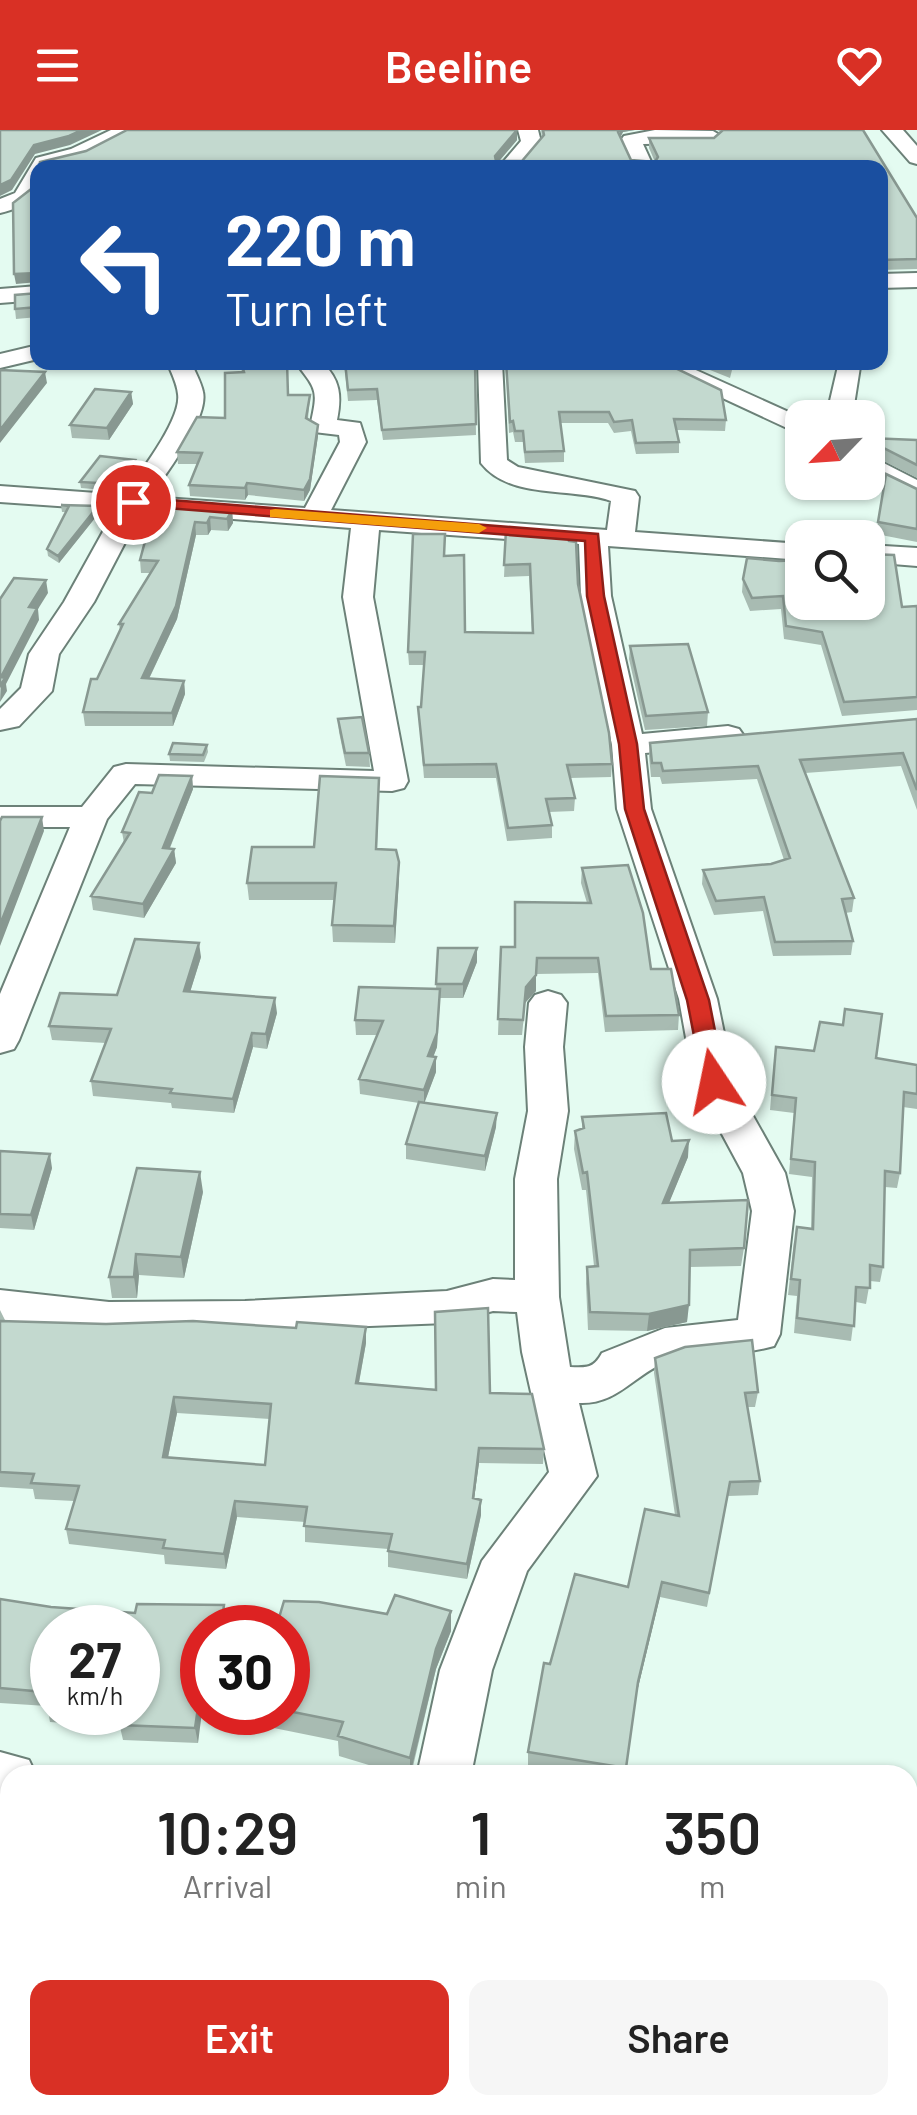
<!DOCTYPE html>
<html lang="en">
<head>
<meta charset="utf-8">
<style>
	:root { --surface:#fff; --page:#f6f6f6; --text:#222; --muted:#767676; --accent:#d93025 }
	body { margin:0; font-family:Barlow,sans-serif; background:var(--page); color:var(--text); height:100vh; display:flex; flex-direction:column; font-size:38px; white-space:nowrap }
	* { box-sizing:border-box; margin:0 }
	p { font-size:32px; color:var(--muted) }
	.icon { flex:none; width:55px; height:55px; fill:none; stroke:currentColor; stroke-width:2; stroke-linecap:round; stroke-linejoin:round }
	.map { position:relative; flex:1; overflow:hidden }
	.side { position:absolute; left:0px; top:1635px; width:918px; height:350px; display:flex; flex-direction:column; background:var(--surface); border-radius:30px 30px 0 0; box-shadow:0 2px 8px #0004 }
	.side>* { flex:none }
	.top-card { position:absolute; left:30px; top:30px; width:858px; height:210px; border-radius:20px; box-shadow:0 2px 8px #0004; background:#1a4fa0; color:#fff; overflow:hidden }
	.needle { width:65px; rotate:245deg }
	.tools { position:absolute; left:785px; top:270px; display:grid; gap:20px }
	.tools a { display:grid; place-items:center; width:100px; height:100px; border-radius:20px; background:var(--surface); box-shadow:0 2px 8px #0004; font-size:50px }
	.speed { position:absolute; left:30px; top:1475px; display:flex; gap:20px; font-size:50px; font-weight:700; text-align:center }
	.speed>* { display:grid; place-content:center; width:130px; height:130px; border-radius:50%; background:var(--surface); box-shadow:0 2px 8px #0004; line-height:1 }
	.speed small { font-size:25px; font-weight:400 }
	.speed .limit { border:15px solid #d22; background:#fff; color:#111 }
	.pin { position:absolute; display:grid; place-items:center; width:85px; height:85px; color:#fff; margin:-42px; border:5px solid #fff; border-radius:50%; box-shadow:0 2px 10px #0007 }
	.me { position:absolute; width:110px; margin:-55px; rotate:349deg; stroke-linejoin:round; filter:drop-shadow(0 0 8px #0008) }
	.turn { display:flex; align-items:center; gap:35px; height:210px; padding:0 30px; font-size:45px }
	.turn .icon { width:130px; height:130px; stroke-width:2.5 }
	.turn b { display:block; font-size:70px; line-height:85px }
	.eta { display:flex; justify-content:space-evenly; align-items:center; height:170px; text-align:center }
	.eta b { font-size:60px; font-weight:600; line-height:70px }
	.cta { display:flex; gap:20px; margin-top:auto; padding:20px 30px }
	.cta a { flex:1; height:115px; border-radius:20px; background:var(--accent); color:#fff; font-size:40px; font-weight:600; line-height:115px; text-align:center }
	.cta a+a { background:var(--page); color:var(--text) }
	header { display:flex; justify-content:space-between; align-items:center; height:130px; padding:0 30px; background:var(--accent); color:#fff; font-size:45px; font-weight:600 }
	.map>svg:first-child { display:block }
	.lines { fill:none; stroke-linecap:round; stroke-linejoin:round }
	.street-casing { stroke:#6c8178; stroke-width:4 }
	.street { fill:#fff; fill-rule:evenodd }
	.wall { fill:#a8bbb2; fill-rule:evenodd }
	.shaded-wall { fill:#889891 }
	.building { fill:#c3d9cf; stroke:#889891; stroke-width:2.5; fill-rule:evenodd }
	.route { fill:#d93025; stroke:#8d1f18; stroke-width:2.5 }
	.slow { fill:#f59e0b }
</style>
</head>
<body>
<header><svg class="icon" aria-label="menu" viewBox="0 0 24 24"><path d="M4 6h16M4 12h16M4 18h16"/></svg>Beeline<svg class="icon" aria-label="heart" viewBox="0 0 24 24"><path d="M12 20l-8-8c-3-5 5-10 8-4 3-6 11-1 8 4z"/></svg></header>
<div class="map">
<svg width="917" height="1985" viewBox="0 0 917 1985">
	<rect width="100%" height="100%" fill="#e4fbf1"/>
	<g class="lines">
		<defs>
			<path id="street" d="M 111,0 L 137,0 L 85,27 L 38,38 C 38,68 29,76 0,83 L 0,69 L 15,63 L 36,28 L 71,19 Z
				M 518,0 L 538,0 L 541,12 L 519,38 L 498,38 L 521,11 Z
				M 655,0 L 713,1 L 723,7 L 713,13 L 643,14 L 654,38 L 634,38 L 621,10 L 624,6 Z
				M 882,0 L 903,0 L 917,16 L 917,34 L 910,32 Z
				M 917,143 L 917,157 L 880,158 L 880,144 Z
				M 38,156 L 38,170 L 0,173 L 0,159 Z
				M 38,215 L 38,229 L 0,238 L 0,224 Z
				M 167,232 L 191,232 C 195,242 201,252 203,262 C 209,288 165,345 150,367 L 305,378 L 340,312 L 339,305 L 314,302 L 310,297 C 318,260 318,261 295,232 L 322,232 C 340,250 342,265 337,290 L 360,293 L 366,312 L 331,380 L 607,400 L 611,371 C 571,357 510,370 481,333 L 478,232 L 502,232 L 507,330 L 518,337 L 635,361 L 639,367 L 635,402 L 802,414 L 802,430 L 608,416 L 611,466 L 642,604 L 728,596 L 739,599 L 744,606 L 739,613 L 728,616 L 645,623 L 651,679 L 717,869 L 734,952 L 785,1043 L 794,1081 L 780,1204 L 774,1216 C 740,1226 704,1222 670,1231 C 635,1242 619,1275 579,1273 L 597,1346 L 527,1441 L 492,1540 L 471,1645 L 417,1645 L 440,1540 L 482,1431 L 549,1342 L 522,1222 L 517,1182 L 493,1181 L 447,1193 L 109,1206 L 0,1192 L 0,1160 L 109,1172 L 245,1171 L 447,1161 L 493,1149 L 515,1150 L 515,1049 L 528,981 L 525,917 L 529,873 L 535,865 L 548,861 L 561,865 L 567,873 L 563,917 L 568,981 L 557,1049 L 559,1167 L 570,1237 C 587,1238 594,1238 602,1223 L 665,1198 L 738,1190 L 752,1081 L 743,1043 L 694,952 L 679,869 L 617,679 L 612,615 L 581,466 L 579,414 L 379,400 L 373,467 L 408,651 L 404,658 L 392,661 L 135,654 L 107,689 L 19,910 L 14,919 L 0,923 L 0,864 L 70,697 L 0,697 L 0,677 L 82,677 L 114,637 L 126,634 L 374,641 L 343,467 L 351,398 L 141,382 L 94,472 L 59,524 L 52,561 L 19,596 L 0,600 L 0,579 L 21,558 L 29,524 L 64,472 L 115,380 L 0,372 L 0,356 L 124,365 C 139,344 182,289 178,264 C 177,253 171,242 167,232 Z
				M 645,232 L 678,232 L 802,288 L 802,305 Z
				M 839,232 L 857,232 L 860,237 L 852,288 L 826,288 Z
				M 868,325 L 917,350 L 917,369 L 868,344 Z
				M 868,415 L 917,418 L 917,436 L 868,432 Z
				M 0,1622 L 29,1630 L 36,1645 L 10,1645 L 10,1671 L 0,1670 Z
				M 165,1975 L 225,1975 L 222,1985 L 162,1985 Z"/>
		</defs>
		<use href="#street" class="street-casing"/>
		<use href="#street" class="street"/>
	</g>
	<path class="wall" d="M 541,0 L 635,0 L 623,2 L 620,7 L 631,30 L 655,32 L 649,18 L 649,8 L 714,8 L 721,2 L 717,0 L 863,0 L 917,88 L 917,139 L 880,140 L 880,38 L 39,38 L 86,21 L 517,10 L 499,31 L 522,31 L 542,7 Z
		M 38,163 L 38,187 L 16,189 L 15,179 Z
		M 239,232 L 287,232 L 288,265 L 310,265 L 308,289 L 318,295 L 318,306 L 310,360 L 304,371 L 248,365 L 245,370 L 190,366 L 189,355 L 198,334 L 178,334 L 177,322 L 225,288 L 242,242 Z
		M 344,232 L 475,232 L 476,305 L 383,310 L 377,270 L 348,271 Z
		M 506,232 L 726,290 L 725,301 L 677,300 L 679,312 L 679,323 L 636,324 L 631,301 L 614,303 L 608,293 L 560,293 L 564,321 L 564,332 L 525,333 L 523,312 L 515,312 L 513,302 L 509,303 Z
		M 690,232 L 734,232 L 730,248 Z
		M 131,262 L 133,274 L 109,310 L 72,308 L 70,295 Z
		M 868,308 L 917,310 L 917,348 L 868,323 Z
		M 136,336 L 116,361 L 81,358 L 80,352 Z
		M 886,344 L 917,359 L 917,412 L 876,404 Z
		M 61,375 L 98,376 L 99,383 L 59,433 L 48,426 L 47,419 L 66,382 L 62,382 Z
		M 232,380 L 233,393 L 228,401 L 211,400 L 208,405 L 196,405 L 177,489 L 149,549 L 184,551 L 185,564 L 173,596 L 85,596 L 83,582 L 120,501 L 119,494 L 150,443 L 141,443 L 140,430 L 147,404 Z
		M 506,400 L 569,411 L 612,634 L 611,647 L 570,648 L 575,668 L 574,681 L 549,682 L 552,695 L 552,708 L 507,711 L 496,648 L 424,648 L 418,577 L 421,577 L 424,535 L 409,535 L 408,522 L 445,426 L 465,502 L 532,503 L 529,446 L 504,447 Z
		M 743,449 L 902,477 L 917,476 L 917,580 L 842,586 L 821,515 L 784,509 L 781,479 L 750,481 L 742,462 Z
		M 630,516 L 708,582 L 707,596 L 645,600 L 629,529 Z
		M 338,589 L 369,623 L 370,637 L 346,636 L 339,602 Z
		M 917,589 L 917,680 L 901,636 L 805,643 L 854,768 L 852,782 L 845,783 L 853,811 L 851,825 L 773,826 L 763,781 L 714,785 L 702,754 L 703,740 L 771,734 L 784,730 L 757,649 L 662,654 L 660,647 L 651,647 L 649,626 L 650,613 Z
		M 207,615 L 208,622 L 204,632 L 170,631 L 169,624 Z
		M 192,646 L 193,659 L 170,718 L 174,719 L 176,733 L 144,788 L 93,780 L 91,766 L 124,713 L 122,702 L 152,663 Z
		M 379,648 L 377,719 L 399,732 L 399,749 L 395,813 L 333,812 L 332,795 L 334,770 L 249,770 L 247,753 L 314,717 Z
		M 582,738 L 651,839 L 679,885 L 678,900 L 605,902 L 598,843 L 536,844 L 536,861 L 525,873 L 522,905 L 498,905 L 501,817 L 515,817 L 587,773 L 581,753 Z
		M 438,818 L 477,818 L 477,832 L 463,868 L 440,868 L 437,917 L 433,927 L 436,927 L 436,942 L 424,973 L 496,997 L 485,1041 L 406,1029 L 406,1014 L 419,973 L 360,964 L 359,949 L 377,905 L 356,905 L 355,890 L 436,859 Z
		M 201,827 L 190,862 L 277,883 L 267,919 L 253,917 L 234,983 L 172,978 L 171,973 L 93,966 L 91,951 L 106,913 L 52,910 L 49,896 Z
		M 876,928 L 917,935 L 917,979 L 903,977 L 900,1043 L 897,1058 L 885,1057 L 883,1137 L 880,1152 L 870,1151 L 866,1174 L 856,1172 L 851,1211 L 794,1203 L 797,1166 L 788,1165 L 794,1112 L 811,1098 L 812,1047 L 789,1044 L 794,983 L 770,980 L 774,932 Z
		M 582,987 L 672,1011 L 688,1027 L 669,1072 L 744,1118 L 741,1136 L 690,1137 L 687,1192 L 647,1201 L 588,1200 L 586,1154 L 587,1137 L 594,1136 L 586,1060 L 582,1060 L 574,1019 L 575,1001 L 582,999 Z
		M 0,1021 L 52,1038 L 34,1100 L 0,1098 Z
		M 203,1062 L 184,1148 L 139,1145 L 137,1168 L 112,1168 L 109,1147 Z
		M 0,1180 L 6,1192 L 296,1198 L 366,1197 L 366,1213 L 359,1253 L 490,1263 L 544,1319 L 543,1334 L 479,1333 L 474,1369 L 481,1370 L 481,1385 L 467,1449 L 388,1437 L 388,1419 L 305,1412 L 305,1392 L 237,1387 L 226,1439 L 165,1434 L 164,1425 L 69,1414 L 66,1399 L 74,1371 L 35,1369 L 33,1359 L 0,1357 ZM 177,1283 L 270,1289 L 265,1335 L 168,1327 Z
		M 655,1228 L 758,1262 L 755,1277 L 747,1277 L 760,1351 L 758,1365 L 728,1366 L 707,1477 L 660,1467 L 636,1566 L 625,1645 L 583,1645 L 528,1636 L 528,1622 L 550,1534 L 628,1457 L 675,1385 L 654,1243 Z
		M 0,1469 L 51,1477 L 135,1483 L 224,1475 L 225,1498 L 202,1498 L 198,1613 L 123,1610 L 120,1597 L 50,1592 L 47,1576 L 0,1573 ZM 52,1498 L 138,1582 L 52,1582 Z
		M 288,1498 L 451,1501 L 436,1539 L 411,1645 L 402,1645 L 339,1626 L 338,1611 L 254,1594 L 253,1582 L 288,1582 Z
		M 10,1769 L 10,1903 L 8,1903 L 3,1888 L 4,1856 L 0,1856 L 0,1770 Z"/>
	<path class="shaded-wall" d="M 82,0 L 102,0 L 70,15 L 35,24 L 12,60 L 0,66 L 0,55 L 34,15 Z
		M 620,0 L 635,0 L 623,2 L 618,12 Z
		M 517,1 L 517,10 L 495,36 L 495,26 Z
		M 36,142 L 38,152 L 16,154 L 14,144 Z
		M 45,242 L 47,253 L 0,313 L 0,300 Z
		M 131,262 L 133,274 L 109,310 L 107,298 Z
		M 318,295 L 318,306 L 310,360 L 304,371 L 304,360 Z
		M 135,330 L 136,336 L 116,361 L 116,354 Z
		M 247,353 L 248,365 L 245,370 L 245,358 Z
		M 98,376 L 99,383 L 59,433 L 58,426 Z
		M 232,380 L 233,393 L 228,401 L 227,389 Z
		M 210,387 L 211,400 L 208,405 L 207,393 Z
		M 195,392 L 196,405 L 177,489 L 143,561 L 142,548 Z
		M 46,450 L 48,463 L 38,479 L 39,490 L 6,554 L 7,561 L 0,572 L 1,547 L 29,477 Z
		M 184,551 L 185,564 L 173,596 L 172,583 Z
		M 192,646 L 193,659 L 164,732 L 163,718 Z
		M 42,687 L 44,701 L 0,816 L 0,795 Z
		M 174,719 L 176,733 L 144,788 L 143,774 Z
		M 399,732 L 399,749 L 395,813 L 394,796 Z
		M 199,813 L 201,827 L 186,875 L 184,861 Z
		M 477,818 L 477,832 L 463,868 L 463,854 Z
		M 536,845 L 536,861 L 525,873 L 522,905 L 526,857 Z
		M 440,859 L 437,917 L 428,941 L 428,926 Z
		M 275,868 L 277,883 L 267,919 L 266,904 Z
		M 252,903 L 253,917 L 234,983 L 233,969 Z
		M 436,927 L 436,942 L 424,974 L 424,960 Z
		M 497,983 L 496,997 L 485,1041 L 485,1026 Z
		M 689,1010 L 688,1027 L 662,1090 L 663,1073 Z
		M 50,1024 L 52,1038 L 34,1100 L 31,1085 Z
		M 200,1042 L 203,1062 L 184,1148 L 181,1127 Z
		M 136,1124 L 139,1145 L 137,1168 L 134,1147 Z
		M 689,1175 L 687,1192 L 647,1201 L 649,1184 Z
		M 366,1197 L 366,1213 L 356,1268 L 356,1253 Z
		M 174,1267 L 177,1283 L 165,1342 L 163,1327 Z
		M 479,1318 L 479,1333 L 472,1384 L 473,1368 Z
		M 481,1370 L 481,1385 L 467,1449 L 467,1434 Z
		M 235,1371 L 237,1387 L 226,1439 L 224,1424 Z
		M 662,1452 L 660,1467 L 636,1566 L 625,1645 L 638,1552 Z
		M 224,1475 L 225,1498 L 221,1498 Z
		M 451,1481 L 451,1501 L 436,1539 L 410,1645 L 410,1628 L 436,1519 Z
		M 202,1551 L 202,1582 L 198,1613 L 195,1598 Z"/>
	<path class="building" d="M 0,0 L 82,0 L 69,6 L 34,15 L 11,50 L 0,55 Z
		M 127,0 L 517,0 L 495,26 L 496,31 L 522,31 L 544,5 L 543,0 L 620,0 L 618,2 L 631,30 L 655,32 L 658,27 L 649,8 L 714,8 L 723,0 L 863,0 L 917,88 L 917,129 L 880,130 L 880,38 L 39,38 L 40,32 L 86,21 Z
		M 38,46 L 38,143 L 14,144 L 13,73 L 35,56 Z
		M 38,163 L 38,177 L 15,179 L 15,165 Z
		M 241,232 L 287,232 L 288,265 L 310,265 L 306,288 L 318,295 L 310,349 L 304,360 L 247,353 L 245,358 L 189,355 L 202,323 L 177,322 L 197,287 L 225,288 L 225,243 L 244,242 Z
		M 345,232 L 475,232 L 476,294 L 382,300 L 377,259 L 348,260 Z
		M 506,232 L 663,232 L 721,260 L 726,290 L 674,289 L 679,312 L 636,313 L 632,290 L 614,292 L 609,282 L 559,282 L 564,321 L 525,322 L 523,301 L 515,301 L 513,291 L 510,292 Z
		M 0,240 L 45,242 L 0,300 Z
		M 95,259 L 131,262 L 107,298 L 70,295 Z
		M 868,308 L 917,310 L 917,335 L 868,310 Z
		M 100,326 L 135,330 L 116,354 L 80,352 Z
		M 886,344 L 917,359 L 917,399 L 878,392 Z
		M 61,375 L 98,376 L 58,426 L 47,419 L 69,376 Z
		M 162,375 L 232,380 L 227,389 L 210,387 L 207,393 L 195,392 L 176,476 L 142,548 L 184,551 L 172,583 L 83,582 L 91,549 L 97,549 L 123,494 L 119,494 L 158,431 L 140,430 L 147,404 Z
		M 506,400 L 569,405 L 569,411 L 576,412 L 578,454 L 609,603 L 612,634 L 567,635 L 575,668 L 546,669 L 552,695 L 508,698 L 496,634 L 424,635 L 418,577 L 421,577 L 425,522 L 408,522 L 413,404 L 445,404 L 444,426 L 464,425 L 465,502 L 533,503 L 530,434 L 504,435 Z
		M 868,424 L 894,425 L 902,477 L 917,476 L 917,567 L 844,572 L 822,502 L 786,496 L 783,466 L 752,468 L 743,449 L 747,428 L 779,431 L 802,430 L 802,472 L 868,472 Z
		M 14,448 L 46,450 L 29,477 L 37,478 L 1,547 L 5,548 L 0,556 L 0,469 Z
		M 688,514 L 708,582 L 646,586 L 630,516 Z
		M 362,587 L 369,623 L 345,623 L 338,589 Z
		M 917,589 L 917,660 L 903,623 L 800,630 L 854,768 L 842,769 L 853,811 L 775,812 L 764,767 L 716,771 L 703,740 L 771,734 L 790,728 L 758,636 L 663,641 L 661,633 L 652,633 L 650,613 Z
		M 173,613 L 207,615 L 203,625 L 169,624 Z
		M 159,645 L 192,646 L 163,718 L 174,719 L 143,774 L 91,766 L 130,703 L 122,702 L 139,662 L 152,663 Z
		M 320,646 L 379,648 L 376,719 L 396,720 L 399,732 L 394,796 L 332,795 L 336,753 L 247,753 L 252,717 L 314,717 Z
		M 2,687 L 42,687 L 0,795 L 0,691 Z
		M 628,735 L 643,783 L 651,839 L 671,839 L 679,885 L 606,886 L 598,828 L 537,828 L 536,845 L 526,857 L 523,890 L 498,889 L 501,817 L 515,817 L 515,772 L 591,773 L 582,738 Z
		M 135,809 L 199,813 L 184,861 L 275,868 L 266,904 L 252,903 L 233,969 L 170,963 L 172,959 L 91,951 L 111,899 L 49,896 L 60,863 L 117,865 Z
		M 438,818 L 477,818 L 463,854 L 436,854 Z
		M 359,857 L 440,859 L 437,903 L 428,926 L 436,927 L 424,960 L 359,949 L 383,891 L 355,890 Z
		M 845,879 L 882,884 L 876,928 L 917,935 L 917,964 L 904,962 L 900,1043 L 885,1041 L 883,1137 L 870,1135 L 870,1158 L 856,1157 L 854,1196 L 797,1188 L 800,1150 L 791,1149 L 797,1097 L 813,1099 L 815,1032 L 791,1029 L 796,968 L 772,965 L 776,917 L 814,921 L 820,892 L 843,895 Z
		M 419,972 L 497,983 L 485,1026 L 406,1014 Z
		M 666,983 L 672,1011 L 689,1010 L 663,1073 L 748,1070 L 744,1118 L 690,1120 L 689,1175 L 649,1184 L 590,1182 L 587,1137 L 598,1136 L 587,1042 L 583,1043 L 575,1001 L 584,998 L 582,987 Z
		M 0,1021 L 50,1024 L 31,1085 L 0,1084 Z
		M 137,1038 L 200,1042 L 181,1127 L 136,1124 L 134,1147 L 109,1147 Z
		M 488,1178 L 490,1263 L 532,1264 L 544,1319 L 479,1318 L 473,1368 L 481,1370 L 467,1434 L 388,1421 L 392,1404 L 304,1396 L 307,1377 L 235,1371 L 224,1424 L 163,1418 L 165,1410 L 66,1399 L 79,1356 L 31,1353 L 34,1344 L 0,1342 L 0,1191 L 106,1194 L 193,1191 L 296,1198 L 297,1192 L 366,1197 L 356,1253 L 436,1260 L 435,1182 ZM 174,1267 L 271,1274 L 265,1335 L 163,1327 Z
		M 752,1210 L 758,1262 L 745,1263 L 760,1351 L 730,1352 L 709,1463 L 662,1452 L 638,1552 L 626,1638 L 528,1622 L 544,1533 L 550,1534 L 575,1444 L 628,1457 L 645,1379 L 679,1386 L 655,1228 L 685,1217 Z
		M 395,1465 L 451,1481 L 436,1519 L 410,1628 L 338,1606 L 343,1592 L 288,1581 L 288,1498 L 276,1498 L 284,1471 L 319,1472 L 387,1484 Z
		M 0,1469 L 51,1477 L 135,1483 L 137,1474 L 224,1475 L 221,1498 L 202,1498 L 202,1551 L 195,1598 L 119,1595 L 122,1583 L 117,1582 L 138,1582 L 138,1498 L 52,1498 L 52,1577 L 47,1577 L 44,1562 L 0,1558 Z
		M 10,1769 L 10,1887 L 3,1888 L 5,1841 L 0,1841 L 0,1770 Z"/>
	<path class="route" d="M 133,367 L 598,404 L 604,466 L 637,614 L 644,679 L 709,870 L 725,952 L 722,958 L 706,958 L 703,952 L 687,870 L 625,679 L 619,614 L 587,466 L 585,411 L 128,375 L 125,372 Z"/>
	<path class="slow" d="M 275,379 L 479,394 L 487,398 L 479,403 L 270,387 L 270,380 Z"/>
</svg>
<div class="tools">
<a><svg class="needle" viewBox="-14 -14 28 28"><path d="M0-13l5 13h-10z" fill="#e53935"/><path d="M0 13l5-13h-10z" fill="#767676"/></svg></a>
<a><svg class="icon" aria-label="search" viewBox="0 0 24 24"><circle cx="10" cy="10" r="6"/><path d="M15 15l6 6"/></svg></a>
</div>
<div class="speed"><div>27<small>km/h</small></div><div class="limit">30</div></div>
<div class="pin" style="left:133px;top:372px;background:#d93025"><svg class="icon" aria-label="arrive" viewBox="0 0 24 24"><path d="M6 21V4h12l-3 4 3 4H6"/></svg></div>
<svg class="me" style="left:714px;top:952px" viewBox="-20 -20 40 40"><circle r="19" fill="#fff"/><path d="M0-13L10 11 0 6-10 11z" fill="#d93025"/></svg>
<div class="top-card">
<div class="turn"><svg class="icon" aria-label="left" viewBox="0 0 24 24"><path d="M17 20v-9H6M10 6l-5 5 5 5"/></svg><div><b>220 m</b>Turn left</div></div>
</div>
<section class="side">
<div class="eta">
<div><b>10:29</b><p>Arrival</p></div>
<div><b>1</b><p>min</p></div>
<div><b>350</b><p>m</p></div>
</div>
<div class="cta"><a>Exit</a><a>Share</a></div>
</section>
</div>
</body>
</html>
